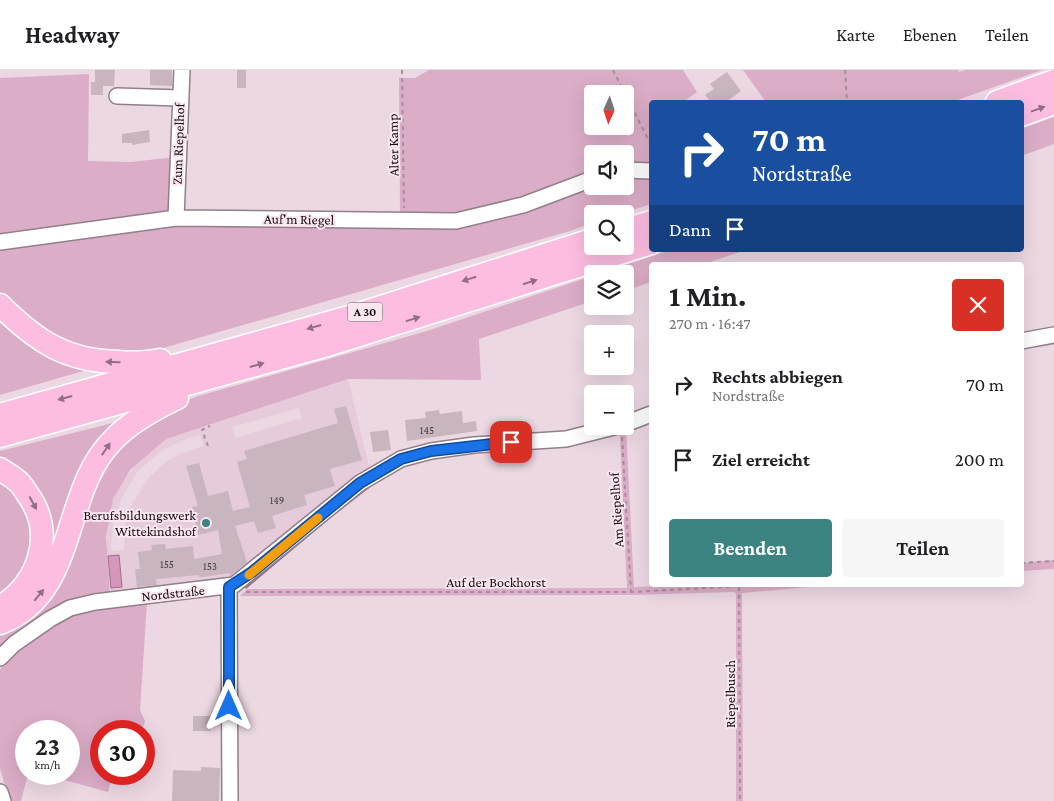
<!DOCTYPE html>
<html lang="de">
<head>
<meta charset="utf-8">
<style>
	:root { --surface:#fff; --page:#f6f6f6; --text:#202124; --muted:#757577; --line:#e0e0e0; --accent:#3b8482 }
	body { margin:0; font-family:"Crimson Pro",serif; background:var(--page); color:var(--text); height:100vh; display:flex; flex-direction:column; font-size:19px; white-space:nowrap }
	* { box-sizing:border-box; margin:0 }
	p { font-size:16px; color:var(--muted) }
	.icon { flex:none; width:28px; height:28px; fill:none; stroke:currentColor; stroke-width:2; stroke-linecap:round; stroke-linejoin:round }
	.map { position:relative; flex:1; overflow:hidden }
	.panel { position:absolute; left:649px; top:192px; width:375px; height:325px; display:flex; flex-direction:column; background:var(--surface); border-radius:5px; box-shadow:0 5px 20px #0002 }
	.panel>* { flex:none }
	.top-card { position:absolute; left:649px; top:30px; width:375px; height:152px; border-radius:5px; box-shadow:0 5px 20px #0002; background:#1a4fa0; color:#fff; overflow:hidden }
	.needle { width:32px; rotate:183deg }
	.controls { position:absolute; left:584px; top:15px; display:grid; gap:10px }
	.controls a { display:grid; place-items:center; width:50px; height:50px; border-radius:5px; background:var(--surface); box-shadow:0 5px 20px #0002; font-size:25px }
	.speed { position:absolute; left:15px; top:650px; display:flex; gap:10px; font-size:25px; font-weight:700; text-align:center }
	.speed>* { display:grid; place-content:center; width:65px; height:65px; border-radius:50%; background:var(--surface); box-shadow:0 5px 20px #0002; line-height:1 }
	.speed small { font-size:12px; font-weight:400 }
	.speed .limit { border:8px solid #d22; background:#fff; color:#111 }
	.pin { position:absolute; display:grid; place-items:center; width:42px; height:42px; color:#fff; margin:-21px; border-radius:10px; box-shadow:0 2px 8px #0006 }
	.me { position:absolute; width:55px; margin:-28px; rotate:0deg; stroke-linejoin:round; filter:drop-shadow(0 0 4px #0008) }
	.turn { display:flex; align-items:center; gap:18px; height:105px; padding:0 20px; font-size:22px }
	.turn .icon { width:65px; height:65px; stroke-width:2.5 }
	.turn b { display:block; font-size:35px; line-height:42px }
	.then { display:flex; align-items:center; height:48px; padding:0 20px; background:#0003; gap:10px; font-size:19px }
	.round { display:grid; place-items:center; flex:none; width:52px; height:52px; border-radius:5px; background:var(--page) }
	.overview { display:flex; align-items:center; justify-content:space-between; height:85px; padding:0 20px }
	h1 { font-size:30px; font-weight:700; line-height:38px }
	.cta { display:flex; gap:10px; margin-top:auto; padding:10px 20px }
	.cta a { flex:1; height:58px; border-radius:5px; background:var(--accent); color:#fff; font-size:20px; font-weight:700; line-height:58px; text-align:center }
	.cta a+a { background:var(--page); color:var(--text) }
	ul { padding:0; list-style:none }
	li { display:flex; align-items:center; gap:15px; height:75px; padding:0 20px }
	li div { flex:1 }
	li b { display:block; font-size:19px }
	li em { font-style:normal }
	header { display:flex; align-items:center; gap:30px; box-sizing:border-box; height:70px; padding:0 25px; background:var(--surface); border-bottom:1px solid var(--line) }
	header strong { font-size:24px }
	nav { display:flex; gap:28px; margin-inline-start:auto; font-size:18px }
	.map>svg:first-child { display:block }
	.built { fill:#e6cbda; fill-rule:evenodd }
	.green { fill:#dcadc7; fill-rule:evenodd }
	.water { fill:#d796bc; stroke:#9d6d89 }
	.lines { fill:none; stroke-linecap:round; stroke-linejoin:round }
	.stream { stroke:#9d6d89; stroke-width:3 }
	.building { fill:#c8b5bf }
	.minor-casing { stroke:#917f89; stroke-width:18 }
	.highway-casing { stroke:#fff; stroke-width:25 }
	.path { stroke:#a1919a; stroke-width:2; stroke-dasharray:4 4; stroke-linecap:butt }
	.minor { stroke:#fff; stroke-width:15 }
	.highway { stroke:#fcbde1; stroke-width:22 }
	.oneway { fill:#946e84 }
	.route-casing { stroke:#114b97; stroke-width:12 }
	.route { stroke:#1a73e8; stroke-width:9 }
	.slow { stroke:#f59e0b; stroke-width:9 }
	.poi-dot { fill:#3b8482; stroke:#fae5f0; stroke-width:2 }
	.labels { text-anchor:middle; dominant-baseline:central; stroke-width:4; stroke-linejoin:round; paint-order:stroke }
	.number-label { font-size:11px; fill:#42383d }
	.shield { fill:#fae5f0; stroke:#5a4e55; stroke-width:1 }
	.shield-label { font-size:12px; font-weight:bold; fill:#150e12 }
	.street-label { font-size:14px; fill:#150e12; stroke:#fae5f0 }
	.poi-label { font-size:14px; fill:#150e12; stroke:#fae5f0; text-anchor:end }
</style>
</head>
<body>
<header>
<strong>Headway</strong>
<nav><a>Karte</a><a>Ebenen</a><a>Teilen</a></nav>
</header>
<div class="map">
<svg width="1054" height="731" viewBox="0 0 1054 731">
	<rect width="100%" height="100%" fill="#ecd8e3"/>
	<path class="built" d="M 348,309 L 370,400 L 250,496 L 225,512 L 110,524 L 106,484 L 108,449 L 113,429 L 121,413 L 141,389 L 166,369 ZM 299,338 L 302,348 L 235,368 L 232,357 ZM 200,365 L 204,376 L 182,383 L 167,391 L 149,407 L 129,439 L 125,454 L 124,480 L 111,481 L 113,451 L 122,427 L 138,401 L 161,381 L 186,369 Z"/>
	<path class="green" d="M 429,0 L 683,0 L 697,22 L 683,32 L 651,32 L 651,134 L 621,144 L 592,144 L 592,153 L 570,161 L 0,325 L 0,8 L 89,4 L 88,91 L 131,92 L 175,87 L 183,143 L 400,146 L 399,8 L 415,8 ZM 592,24 L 625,24 L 625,56 L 592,56 ZM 592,84 L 625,84 L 625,116 L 592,116 Z
		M 743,0 L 958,0 L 959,2 L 966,0 L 1042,0 L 952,32 L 766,32 Z
		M 1054,47 L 1054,74 L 1021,86 L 1021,59 Z
		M 670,180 L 746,180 L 701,195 L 651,195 L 651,212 L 625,221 L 625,204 L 599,204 Z
		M 592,206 L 592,231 L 479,269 L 481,310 L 348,309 L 166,369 L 130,400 L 113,429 L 106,467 L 110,524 L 76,528 L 26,558 L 0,580 L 0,562 L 19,556 L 50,531 L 92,419 L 117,378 L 167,339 L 195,327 L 427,261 Z
		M 129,349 L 62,467 L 48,483 L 0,392 L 0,381 Z
		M 626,358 L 634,517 L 689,515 L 832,515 L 742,523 L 743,731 L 736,731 L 736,524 L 734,522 L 633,525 L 240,526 L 247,519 L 627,518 L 620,367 L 616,361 Z
		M 0,407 L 13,415 L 35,457 L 29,498 L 0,528 Z
		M 1054,490 L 1054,499 L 1021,501 L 1021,493 Z
		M 147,532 L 140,640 L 145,651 L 142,661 L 101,661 L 101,704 L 113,704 L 108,722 L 43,704 L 69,704 L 69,661 L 26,661 L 26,704 L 28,704 L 21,731 L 9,731 L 0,698 L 0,599 L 19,578 L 74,542 Z"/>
	<path class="water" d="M 119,485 L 122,517 L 111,518 L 108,486 Z"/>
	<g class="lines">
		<path class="stream" d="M 337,441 L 368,417
			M 246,517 L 328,448"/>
	</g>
	<path class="building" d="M 95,0 L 115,0 L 114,16 L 103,16 L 103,25 L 91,25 L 91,12 L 95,12 Z
		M 150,0 L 172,0 L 172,16 L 150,15 Z
		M 237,0 L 246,0 L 246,18 L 237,18 Z
		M 727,2 L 741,21 L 726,32 L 711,32 L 705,25 L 714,19 L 710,14 Z
		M 149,60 L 150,72 L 132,75 L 132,73 L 122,73 L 122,64 Z
		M 346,336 L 362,390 L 330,399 L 335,416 L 304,425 L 307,435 L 272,446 L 276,458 L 258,463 L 254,451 L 235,456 L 247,492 L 230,506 L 229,503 L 204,507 L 199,507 L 198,505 L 156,509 L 157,515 L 137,517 L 135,499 L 140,499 L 138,482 L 152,480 L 151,475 L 165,474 L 166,479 L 193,476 L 194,489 L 222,484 L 218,460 L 198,465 L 192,437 L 198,436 L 186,396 L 199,393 L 208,426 L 228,421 L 233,441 L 250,437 L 237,392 L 247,389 L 244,381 L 338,353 L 334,339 Z
		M 439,340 L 440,344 L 462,341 L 463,353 L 476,351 L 477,361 L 407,371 L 405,350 L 426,348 L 425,342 Z
		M 388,360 L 391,380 L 373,382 L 370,362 Z
		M 193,646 L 211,646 L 211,661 L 193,661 Z
		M 201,697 L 220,698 L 219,731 L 172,731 L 173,700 L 201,701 Z"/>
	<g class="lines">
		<defs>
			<path id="minor" d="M 117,26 L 180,28
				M 625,100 L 651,101
				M 176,148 L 182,0
				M 0,172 L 176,148 L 456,151 L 523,135 L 592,109
				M 1021,271 L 1054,265
				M 625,354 L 651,344
				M 229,517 L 230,731
				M 0,588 L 14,574 L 50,549 L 70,538 L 95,532 L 234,515 L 360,413 L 401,389 L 431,381 L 474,375 L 566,369 L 618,356
				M 0,722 L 3,731"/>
			<path id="highway" d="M 997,32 L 1054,11
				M 1021,45 L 1054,33
				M 625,160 L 651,152
				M 0,235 C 36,271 66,291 118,292 C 132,293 146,293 160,290
				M 0,345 L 356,245 L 592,170
				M 0,366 L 324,276 L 651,173
				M 0,399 C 5,403 12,406 16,410 C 21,413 25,420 28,425 C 56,463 39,515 0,537
				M 0,553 C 79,523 60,423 113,370 C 130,352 154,339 177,328"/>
		</defs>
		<use href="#minor" class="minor-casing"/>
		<use href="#highway" class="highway-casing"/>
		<path class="path" d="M 402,0 L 404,138
			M 613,0 L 651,75
			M 845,0 L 847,32
			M 622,367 L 631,522
			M 208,376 L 202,360 L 210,356
			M 1021,493 L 1054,491
			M 739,517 L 740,731
			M 246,522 L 631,522 L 762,515"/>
		<use href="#minor" class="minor"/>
		<use href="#highway" class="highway"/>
	</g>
	<defs><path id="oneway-solid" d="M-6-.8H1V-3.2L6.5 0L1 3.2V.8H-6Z" transform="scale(1.25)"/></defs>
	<g class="oneway">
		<use href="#oneway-solid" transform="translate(1038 39) rotate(-20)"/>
		<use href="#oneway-solid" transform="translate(469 209) rotate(163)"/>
		<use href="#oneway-solid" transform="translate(530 212) rotate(-18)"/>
		<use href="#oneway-solid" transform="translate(413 249) rotate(-17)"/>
		<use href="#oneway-solid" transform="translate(314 257) rotate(164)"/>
		<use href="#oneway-solid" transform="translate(113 292) rotate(-178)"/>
		<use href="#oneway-solid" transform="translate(257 295) rotate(-16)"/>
		<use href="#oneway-solid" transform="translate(65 328) rotate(165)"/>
		<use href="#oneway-solid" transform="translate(106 379) rotate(-56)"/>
		<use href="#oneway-solid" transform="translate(33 433) rotate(61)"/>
		<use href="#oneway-solid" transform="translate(39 525) rotate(-51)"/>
	</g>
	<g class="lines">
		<defs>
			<path id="route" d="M 229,636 L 229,517 L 252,502 L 360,413 L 401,389 L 431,381 L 511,372"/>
		</defs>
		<use href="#route" class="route-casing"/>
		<use href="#route" class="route"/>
		<path class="slow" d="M 249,505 L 318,448"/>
	</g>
	<circle class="poi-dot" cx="206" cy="453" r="5"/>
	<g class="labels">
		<g class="number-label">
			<text x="427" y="360">145</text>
			<text x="277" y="430">149</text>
			<text x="167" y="494">155</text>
			<text x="210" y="496">153</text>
		</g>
		<rect class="shield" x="347.5" y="232.5" width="35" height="19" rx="4"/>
		<g class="shield-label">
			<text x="365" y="242">A 30</text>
		</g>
		<g class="street-label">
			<text transform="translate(178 74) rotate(-88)">Zum Riepelhof</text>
			<text transform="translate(393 75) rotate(-91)">Alter Kamp</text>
			<text transform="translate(299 149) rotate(1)">Auf'm Riegel</text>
			<text transform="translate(616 440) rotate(-94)">Am Riepelhof</text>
			<text x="496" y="512">Auf der Bockhorst</text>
			<text transform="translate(173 523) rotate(-6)">Nordstraße</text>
			<text transform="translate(730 624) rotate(-90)">Riepelbusch</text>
		</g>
		<g class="poi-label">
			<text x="196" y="445">Berufsbildungswerk<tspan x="196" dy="16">Wittekindshof</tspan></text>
		</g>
	</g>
</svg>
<div class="controls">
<a><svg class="needle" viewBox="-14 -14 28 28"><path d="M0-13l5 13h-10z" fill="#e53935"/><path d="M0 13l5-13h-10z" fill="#757577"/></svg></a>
<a><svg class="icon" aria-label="sound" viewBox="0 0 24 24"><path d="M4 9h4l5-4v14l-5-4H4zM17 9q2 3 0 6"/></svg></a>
<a><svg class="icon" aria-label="search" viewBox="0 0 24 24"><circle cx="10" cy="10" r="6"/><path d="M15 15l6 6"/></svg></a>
<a><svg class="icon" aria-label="layers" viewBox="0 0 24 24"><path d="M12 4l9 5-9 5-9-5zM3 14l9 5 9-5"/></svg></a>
<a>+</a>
<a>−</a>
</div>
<div class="speed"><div>23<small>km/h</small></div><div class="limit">30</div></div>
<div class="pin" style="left:511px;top:372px;background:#d93025"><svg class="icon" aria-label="arrive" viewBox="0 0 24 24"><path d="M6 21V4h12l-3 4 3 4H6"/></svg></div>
<svg class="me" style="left:229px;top:636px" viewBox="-20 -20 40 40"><path d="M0-17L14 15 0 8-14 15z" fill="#1a73e8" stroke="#fff" stroke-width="4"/></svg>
<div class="top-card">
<div class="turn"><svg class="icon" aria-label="right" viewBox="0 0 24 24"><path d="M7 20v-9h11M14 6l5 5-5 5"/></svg><div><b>70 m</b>Nordstraße</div></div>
<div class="then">Dann<svg class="icon" aria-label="arrive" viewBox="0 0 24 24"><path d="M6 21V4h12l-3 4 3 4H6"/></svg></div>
</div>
<section class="panel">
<div class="overview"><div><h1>1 Min.</h1><p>270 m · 16:47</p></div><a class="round" style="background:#d93025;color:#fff"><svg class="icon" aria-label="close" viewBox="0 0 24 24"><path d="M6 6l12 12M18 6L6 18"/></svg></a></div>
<ul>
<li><svg class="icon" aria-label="right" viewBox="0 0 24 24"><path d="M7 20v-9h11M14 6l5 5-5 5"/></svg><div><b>Rechts abbiegen</b><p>Nordstraße</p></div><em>70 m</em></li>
<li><svg class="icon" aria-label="arrive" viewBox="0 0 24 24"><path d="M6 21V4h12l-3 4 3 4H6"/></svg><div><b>Ziel erreicht</b></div><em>200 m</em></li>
</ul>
<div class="cta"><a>Beenden</a><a>Teilen</a></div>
</section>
</div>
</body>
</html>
